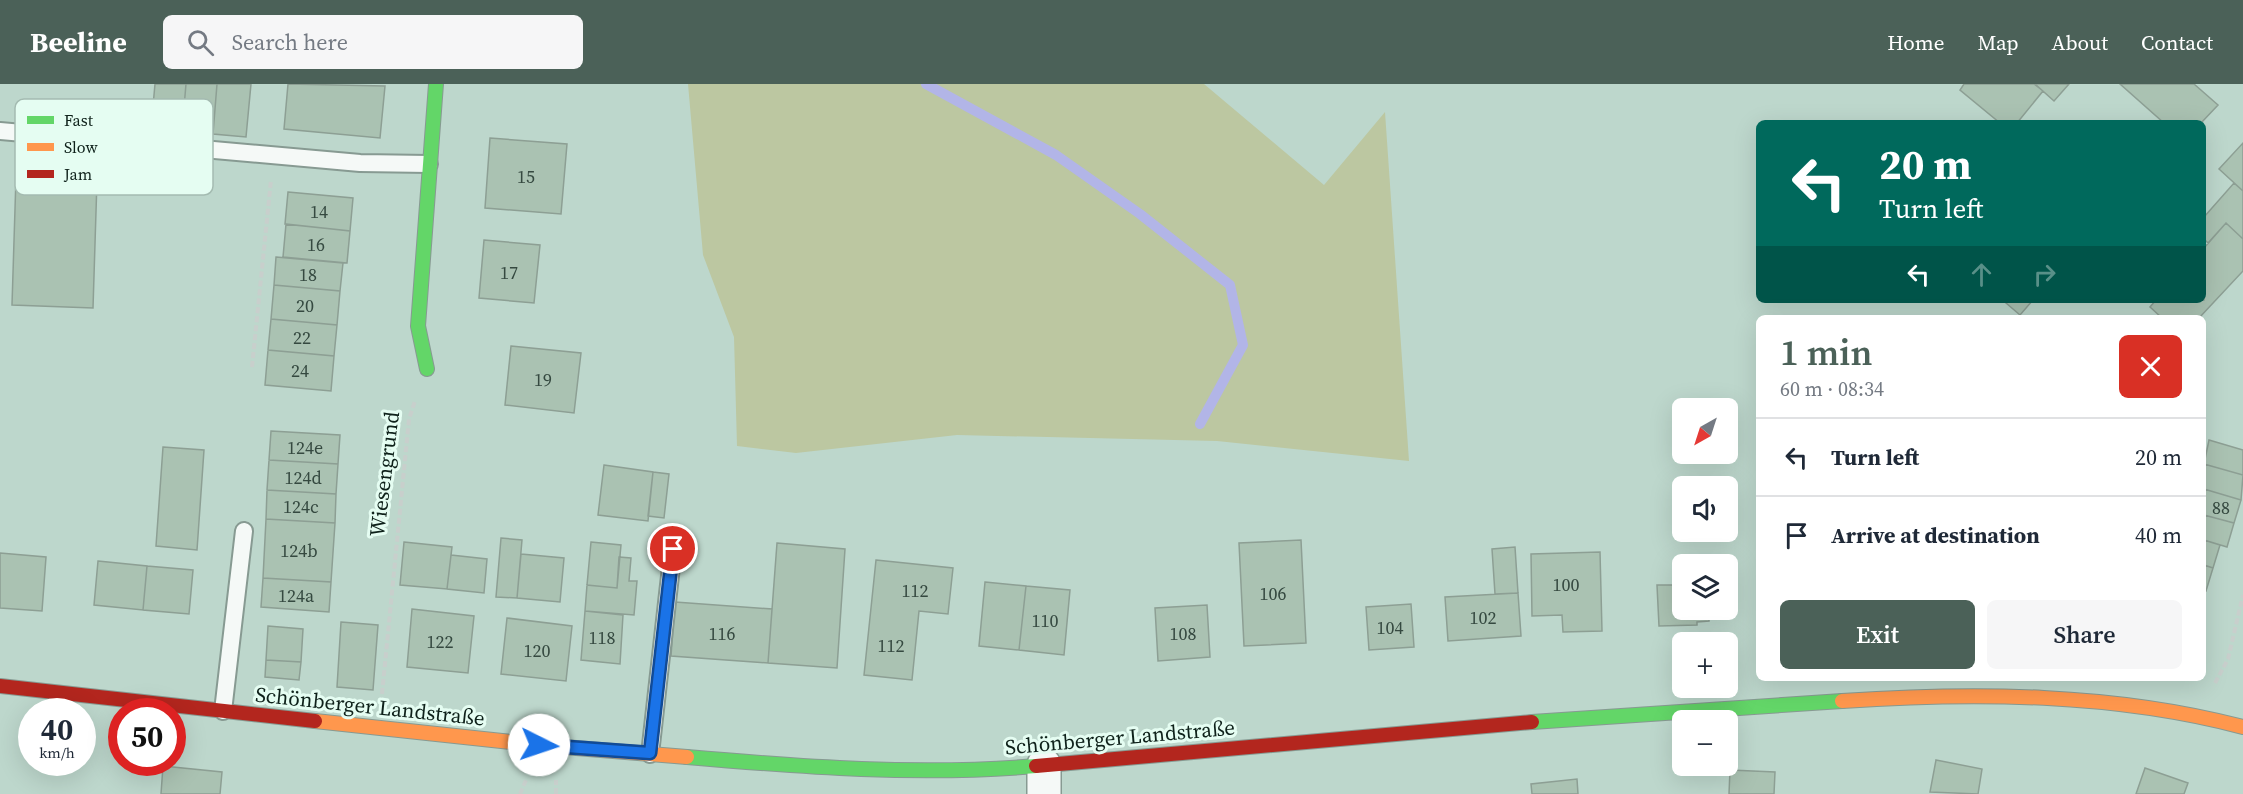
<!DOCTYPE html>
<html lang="en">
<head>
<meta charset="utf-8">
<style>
	:root { --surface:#fff; --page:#f6f6f7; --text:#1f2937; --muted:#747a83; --line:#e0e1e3; --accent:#4b6158 }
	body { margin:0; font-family:"Source Serif 4",serif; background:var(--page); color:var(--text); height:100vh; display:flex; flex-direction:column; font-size:22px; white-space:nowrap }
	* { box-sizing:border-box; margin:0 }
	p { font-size:20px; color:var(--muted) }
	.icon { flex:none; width:33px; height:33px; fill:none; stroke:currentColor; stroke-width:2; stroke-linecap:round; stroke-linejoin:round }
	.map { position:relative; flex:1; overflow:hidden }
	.panel { position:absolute; left:1756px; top:231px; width:450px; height:366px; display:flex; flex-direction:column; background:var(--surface); border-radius:9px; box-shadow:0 6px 24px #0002 }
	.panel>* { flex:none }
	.top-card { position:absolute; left:1756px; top:36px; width:450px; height:183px; border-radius:9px; box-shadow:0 6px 24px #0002; background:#00695c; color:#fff; overflow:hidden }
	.needle { width:39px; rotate:219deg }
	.controls { position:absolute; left:1672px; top:314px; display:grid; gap:12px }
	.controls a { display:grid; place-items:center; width:66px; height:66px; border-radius:9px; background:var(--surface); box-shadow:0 6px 24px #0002; font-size:30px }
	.speed { position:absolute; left:18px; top:614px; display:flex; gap:12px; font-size:30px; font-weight:700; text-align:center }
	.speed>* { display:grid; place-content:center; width:78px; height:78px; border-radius:50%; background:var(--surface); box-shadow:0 6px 24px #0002; line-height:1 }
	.speed small { font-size:15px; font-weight:400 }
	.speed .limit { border:9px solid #d22; background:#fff; color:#111 }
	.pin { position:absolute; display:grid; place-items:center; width:51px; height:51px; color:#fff; margin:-26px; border:3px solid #fff; border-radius:50%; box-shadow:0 2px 6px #0007 }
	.me { position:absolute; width:66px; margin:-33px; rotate:94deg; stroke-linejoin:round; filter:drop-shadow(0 0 4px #0008) }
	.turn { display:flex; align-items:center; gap:21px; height:126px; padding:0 24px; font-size:27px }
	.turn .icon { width:78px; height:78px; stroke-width:2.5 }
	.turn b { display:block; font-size:42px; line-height:51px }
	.lanes { display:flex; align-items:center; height:57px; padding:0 24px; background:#0003; justify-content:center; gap:30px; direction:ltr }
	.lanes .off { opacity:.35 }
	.round { display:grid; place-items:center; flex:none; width:63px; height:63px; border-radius:9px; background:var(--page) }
	.headline { display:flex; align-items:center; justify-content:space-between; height:102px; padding:0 24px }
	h1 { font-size:36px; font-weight:600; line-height:45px; color:var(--accent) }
	.cta { display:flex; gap:12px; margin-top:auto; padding:12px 24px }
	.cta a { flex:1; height:69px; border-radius:9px; background:var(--accent); color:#fff; font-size:24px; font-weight:600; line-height:69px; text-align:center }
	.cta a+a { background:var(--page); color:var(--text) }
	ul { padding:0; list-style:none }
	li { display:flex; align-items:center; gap:18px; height:78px; padding:0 24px; border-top:2px solid var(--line) }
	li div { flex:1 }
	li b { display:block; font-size:22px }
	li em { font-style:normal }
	header { display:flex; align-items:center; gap:36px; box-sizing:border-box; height:84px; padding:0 30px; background:var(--accent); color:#fff }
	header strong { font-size:28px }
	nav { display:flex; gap:33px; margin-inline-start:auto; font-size:21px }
	.search { width:420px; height:54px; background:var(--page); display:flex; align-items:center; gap:15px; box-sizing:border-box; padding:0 21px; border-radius:9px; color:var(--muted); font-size:22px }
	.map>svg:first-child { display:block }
	.green { fill:#bcc7a1 }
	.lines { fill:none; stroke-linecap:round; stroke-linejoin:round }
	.stream { stroke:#b2b5e7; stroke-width:10 }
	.building { fill:#aac2b2; stroke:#8d9f94; stroke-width:1.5 }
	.lane-casing { stroke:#879a92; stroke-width:20 }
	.street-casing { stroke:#879a92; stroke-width:36 }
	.fast-casing { stroke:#879a92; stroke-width:16 }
	.slow-casing { stroke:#879a92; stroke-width:16 }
	.jam-casing { stroke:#879a92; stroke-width:16 }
	.path { stroke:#c8cfcc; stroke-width:4; stroke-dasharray:6 3; stroke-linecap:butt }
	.lane { stroke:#f5f9f7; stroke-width:16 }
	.street { stroke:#f5f9f7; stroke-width:33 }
	.fast { stroke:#63d668; stroke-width:14 }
	.slow { stroke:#ff974d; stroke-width:14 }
	.jam { stroke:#b3261e; stroke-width:14 }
	.route-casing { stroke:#114b97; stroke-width:15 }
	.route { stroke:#1a73e8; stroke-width:10 }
	.labels { text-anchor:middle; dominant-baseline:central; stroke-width:6; stroke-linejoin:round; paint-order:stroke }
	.number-label { font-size:18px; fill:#354940 }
	.street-label { font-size:21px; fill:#0e211a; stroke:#e5fdf2 }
	.key { fill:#e5fdf2; stroke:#a4bbb1; stroke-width:1.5 }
	.key-label { font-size:16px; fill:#0e211a }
</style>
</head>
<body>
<header>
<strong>Beeline</strong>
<div class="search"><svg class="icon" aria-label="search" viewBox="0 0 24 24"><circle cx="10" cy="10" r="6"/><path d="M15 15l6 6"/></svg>Search here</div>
<nav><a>Home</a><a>Map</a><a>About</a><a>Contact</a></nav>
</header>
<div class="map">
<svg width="2243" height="710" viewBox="0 0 2243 710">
	<rect width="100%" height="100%" fill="#bdd7cc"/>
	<path class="green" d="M 688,0 L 1204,0 L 1324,101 L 1385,28 L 1409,377 L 1217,357 L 957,351 L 796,369 L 737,362 L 734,253 L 703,171 Z"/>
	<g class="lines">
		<path class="stream" d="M 926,0 L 1056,71 L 1140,130 L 1230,201 L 1243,261 L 1200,340"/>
	</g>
	<path class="building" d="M 155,0 L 186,0 L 182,47 L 151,44 Z
		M 186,0 L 217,0 L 213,50 L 182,47 Z
		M 217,0 L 251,0 L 246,53 L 213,50 Z
		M 288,0 L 385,2 L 380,54 L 284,45 Z
		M 1964,0 L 2034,0 L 2043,7 L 2017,39 L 2000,39 L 1960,6 Z
		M 2035,0 L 2069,0 L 2054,17 Z
		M 2120,0 L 2194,0 L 2218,21 L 2201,39 L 2164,39 Z
		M 490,54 L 567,60 L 561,130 L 485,124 Z
		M 2243,59 L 2243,107 L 2219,85 Z
		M 16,93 L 97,96 L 93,224 L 12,221 Z
		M 2234,99 L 2243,107 L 2243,155 L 2226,139 L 2208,159 L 2204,155 L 2204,133 Z
		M 288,108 L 353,114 L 350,147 L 285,140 Z
		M 2226,139 L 2243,155 L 2243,187 L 2199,234 L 2162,234 L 2150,223 L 2156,216 L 2204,216 L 2204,164 Z
		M 286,140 L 350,147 L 347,179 L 283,173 Z
		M 484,156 L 540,161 L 534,219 L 479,214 Z
		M 276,173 L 343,179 L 340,207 L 274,201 Z
		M 274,201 L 340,207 L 337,241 L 271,235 Z
		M 2009,216 L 2033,216 L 2020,231 L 2006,219 Z
		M 271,235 L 337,241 L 334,272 L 268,266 Z
		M 511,262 L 581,269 L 574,329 L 505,321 Z
		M 268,266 L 334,272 L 331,307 L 265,301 Z
		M 271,347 L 340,351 L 338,380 L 269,376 Z
		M 2209,356 L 2243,366 L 2243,391 L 2204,380 Z
		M 163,363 L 204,366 L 197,466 L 156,462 Z
		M 269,376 L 338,380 L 336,410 L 267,406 Z
		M 2204,380 L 2243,391 L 2241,416 L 2204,405 Z
		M 604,381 L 653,388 L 648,437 L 598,431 Z
		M 653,388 L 669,390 L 664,434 L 648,432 Z
		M 2204,405 L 2241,416 L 2234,439 L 2204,431 Z
		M 267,406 L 336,410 L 335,439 L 266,435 Z
		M 2204,431 L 2234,439 L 2227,463 L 2204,456 Z
		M 266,435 L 335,439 L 331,498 L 263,494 Z
		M 501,454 L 522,456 L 517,514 L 496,513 Z
		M 1301,456 L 1306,559 L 1244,562 L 1239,459 Z
		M 2204,456 L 2220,461 L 2213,484 L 2204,481 Z
		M 404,458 L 452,463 L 447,505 L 400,501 Z
		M 591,458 L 621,461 L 617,504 L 587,501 Z
		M 777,459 L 845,465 L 837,584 L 768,579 Z
		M 1515,463 L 1518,509 L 1495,510 L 1492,465 Z
		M 1600,468 L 1602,547 L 1563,548 L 1562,531 L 1532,532 L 1531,470 Z
		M 0,469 L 46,473 L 42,527 L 0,524 Z
		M 521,470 L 564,474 L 560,518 L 517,514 Z
		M 451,471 L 487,475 L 484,509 L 447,505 Z
		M 619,473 L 631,474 L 629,497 L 637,497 L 634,531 L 585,527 L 587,501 L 617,504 Z
		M 876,476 L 953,484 L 948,530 L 919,527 L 912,596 L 864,591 Z
		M 98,477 L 147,482 L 143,526 L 94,521 Z
		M 2204,481 L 2213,484 L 2206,507 L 2204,506 Z
		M 147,482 L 193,486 L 189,530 L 143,526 Z
		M 263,494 L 331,498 L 329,528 L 261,523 Z
		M 985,498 L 1026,502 L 1019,566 L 979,562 Z
		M 1657,501 L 1683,501 L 1683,525 L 1709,525 L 1709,537 L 1697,538 L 1697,541 L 1659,542 Z
		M 1026,502 L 1070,506 L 1064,571 L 1019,566 Z
		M 1518,509 L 1521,552 L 1448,557 L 1445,513 Z
		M 675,518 L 772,525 L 768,579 L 671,572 Z
		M 1411,520 L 1414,563 L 1369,566 L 1366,523 Z
		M 1207,521 L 1210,573 L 1158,577 L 1155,524 Z
		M 412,525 L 474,532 L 468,589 L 407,583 Z
		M 585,527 L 623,531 L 620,580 L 581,576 Z
		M 507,534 L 572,542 L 566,597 L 501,590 Z
		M 341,538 L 378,541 L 373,606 L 337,603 Z
		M 268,542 L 303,545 L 301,578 L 266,576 Z
		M 266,576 L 301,578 L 299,596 L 265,593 Z
		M 1936,676 L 1982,685 L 1978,710 L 1930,708 Z
		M 163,682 L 222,688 L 220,710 L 161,710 Z
		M 2145,684 L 2188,699 L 2184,710 L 2136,710 Z
		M 1730,686 L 1775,688 L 1774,710 L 1729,710 Z
		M 1577,695 L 1578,710 L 1532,710 L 1531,700 Z"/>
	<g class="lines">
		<defs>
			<path id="lane" d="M 0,47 L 360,79 L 429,80
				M 223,627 L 244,447
				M 650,670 L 673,465"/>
			<path id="street" d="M 1044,681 L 1044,710"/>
			<path id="fast" d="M 427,285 L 418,242 L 436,0
				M 1532,638 L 1842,617
				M 687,673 C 802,683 920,692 1036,682"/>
			<path id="slow" d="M 1842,617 C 1974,608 2114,609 2243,643
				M 315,637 L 539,661 L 687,673"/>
			<path id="jam" d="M 0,602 L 315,637
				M 1036,682 L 1532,638"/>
		</defs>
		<use href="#lane" class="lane-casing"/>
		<use href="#street" class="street-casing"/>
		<use href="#fast" class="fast-casing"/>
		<use href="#slow" class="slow-casing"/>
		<use href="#jam" class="jam-casing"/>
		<path class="path" d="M 252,283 L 271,96
			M 2215,599 L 2228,575 L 2243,511
			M 382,610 L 409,335 L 415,317
			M 520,710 L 526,696
			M 556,710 L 556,696"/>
		<use href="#lane" class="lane"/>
		<use href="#street" class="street"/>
		<use href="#fast" class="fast"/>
		<use href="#slow" class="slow"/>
		<use href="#jam" class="jam"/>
	</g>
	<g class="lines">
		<defs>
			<path id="route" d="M 539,661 L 650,669 L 673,465"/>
		</defs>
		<use href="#route" class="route-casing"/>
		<use href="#route" class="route"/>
	</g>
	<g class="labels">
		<g class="number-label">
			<text x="526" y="92">15</text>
			<text x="319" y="127">14</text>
			<text x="316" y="160">16</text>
			<text x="509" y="188">17</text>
			<text x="308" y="190">18</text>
			<text x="305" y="221">20</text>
			<text x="302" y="253">22</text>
			<text x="300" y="286">24</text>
			<text x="543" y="295">19</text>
			<text x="305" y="363">124e</text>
			<text x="303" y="393">124d</text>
			<text x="301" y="422">124c</text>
			<text x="2221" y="423">88</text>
			<text x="299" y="466">124b</text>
			<text x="1566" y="500">100</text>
			<text x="915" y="506">112</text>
			<text x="1273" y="509">106</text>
			<text x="296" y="511">124a</text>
			<text x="1483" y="533">102</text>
			<text x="1045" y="536">110</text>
			<text x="1390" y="543">104</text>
			<text x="722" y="549">116</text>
			<text x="1183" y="549">108</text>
			<text x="602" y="553">118</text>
			<text x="440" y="557">122</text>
			<text x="891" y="561">112</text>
			<text x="537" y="566">120</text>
		</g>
		<g class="street-label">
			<text transform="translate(384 390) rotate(-83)">Wiesengrund</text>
			<text transform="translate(370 622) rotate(6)">Schönberger Landstraße</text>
			<text transform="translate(1120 653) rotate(-5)">Schönberger Landstraße</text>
		</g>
	</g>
	<rect x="15" y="15" width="198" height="96" rx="9" class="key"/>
	<rect x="27" y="32" width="27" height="8" fill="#63d668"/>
	<rect x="27" y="59" width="27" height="8" fill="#ff974d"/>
	<rect x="27" y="86" width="27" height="8" fill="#b3261e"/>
	<g class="key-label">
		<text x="64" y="42">Fast</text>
		<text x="64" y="69">Slow</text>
		<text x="64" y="96">Jam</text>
	</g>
</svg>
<div class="controls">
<a><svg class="needle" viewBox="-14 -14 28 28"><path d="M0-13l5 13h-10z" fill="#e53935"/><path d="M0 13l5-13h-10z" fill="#747a83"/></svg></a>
<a><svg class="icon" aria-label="sound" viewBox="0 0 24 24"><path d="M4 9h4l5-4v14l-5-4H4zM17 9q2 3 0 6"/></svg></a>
<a><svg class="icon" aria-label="layers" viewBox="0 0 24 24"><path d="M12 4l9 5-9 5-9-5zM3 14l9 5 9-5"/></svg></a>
<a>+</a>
<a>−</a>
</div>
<div class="speed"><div>40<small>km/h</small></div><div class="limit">50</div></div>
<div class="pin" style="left:673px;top:465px;background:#d93025"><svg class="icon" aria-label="arrive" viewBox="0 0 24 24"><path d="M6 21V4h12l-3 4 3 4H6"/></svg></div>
<svg class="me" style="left:539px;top:661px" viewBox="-20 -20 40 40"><circle r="19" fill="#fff"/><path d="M0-13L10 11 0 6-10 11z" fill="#1a73e8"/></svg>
<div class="top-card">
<div class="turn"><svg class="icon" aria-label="left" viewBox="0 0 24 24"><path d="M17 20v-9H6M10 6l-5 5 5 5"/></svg><div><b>20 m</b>Turn left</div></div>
<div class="lanes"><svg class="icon" aria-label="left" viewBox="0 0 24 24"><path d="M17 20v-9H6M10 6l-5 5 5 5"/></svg><svg class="icon off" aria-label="ahead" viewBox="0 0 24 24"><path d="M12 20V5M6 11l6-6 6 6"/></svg><svg class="icon off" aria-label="right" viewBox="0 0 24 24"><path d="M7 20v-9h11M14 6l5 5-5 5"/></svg></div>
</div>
<section class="panel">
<div class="headline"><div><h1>1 min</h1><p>60 m · 08:34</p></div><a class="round" style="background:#d93025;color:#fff"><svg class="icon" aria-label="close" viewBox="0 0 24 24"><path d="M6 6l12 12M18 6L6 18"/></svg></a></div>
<ul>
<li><svg class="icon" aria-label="left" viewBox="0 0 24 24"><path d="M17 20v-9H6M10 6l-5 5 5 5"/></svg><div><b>Turn left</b></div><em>20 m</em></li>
<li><svg class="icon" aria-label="arrive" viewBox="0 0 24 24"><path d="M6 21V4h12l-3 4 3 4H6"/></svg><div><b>Arrive at destination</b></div><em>40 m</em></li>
</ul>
<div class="cta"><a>Exit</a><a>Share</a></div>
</section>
</div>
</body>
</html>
